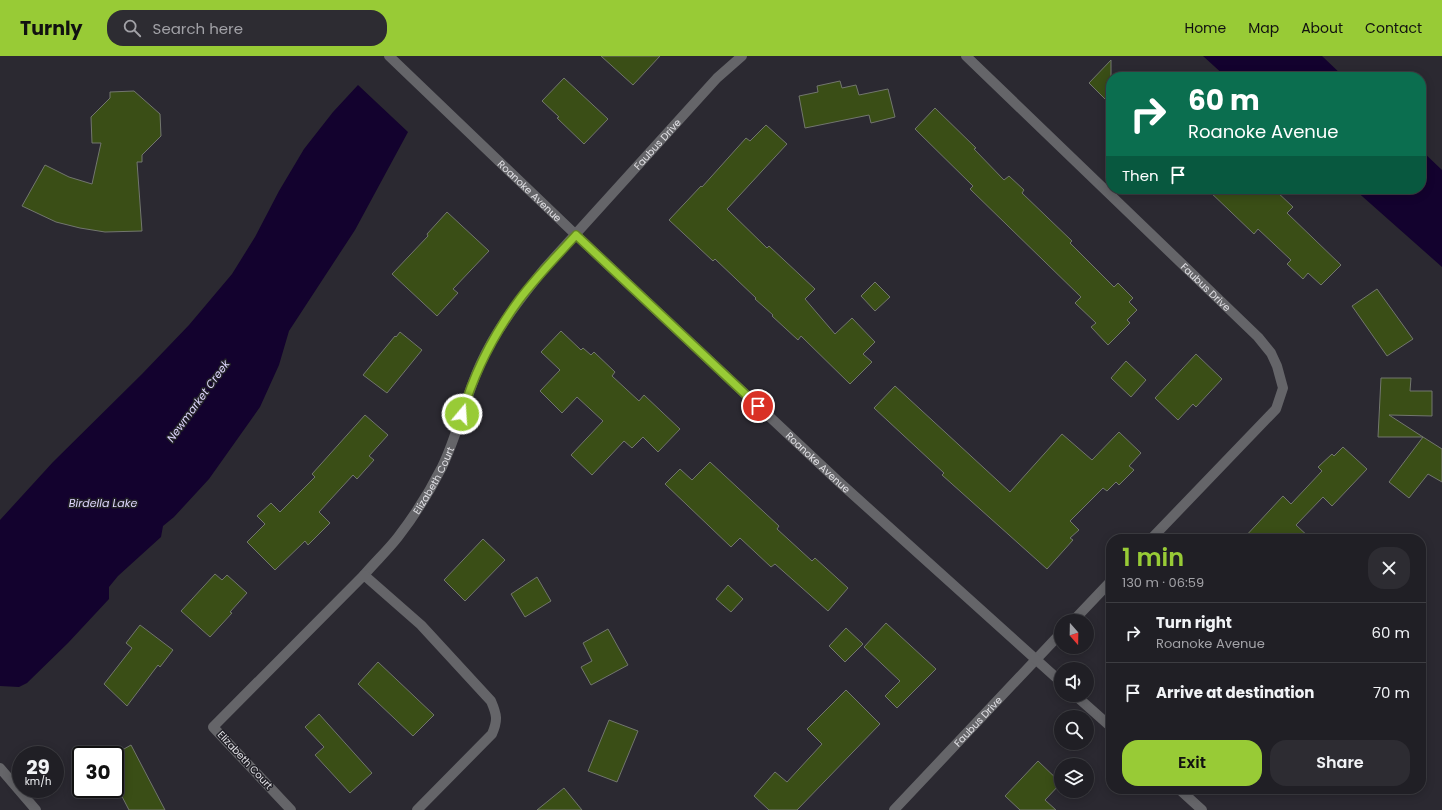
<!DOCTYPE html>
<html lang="en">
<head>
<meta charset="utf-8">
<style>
	:root { --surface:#201f25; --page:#2d2c32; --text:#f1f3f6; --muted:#a2a2a7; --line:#3d3d42; --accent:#98cb36 }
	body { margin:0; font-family:Poppins,sans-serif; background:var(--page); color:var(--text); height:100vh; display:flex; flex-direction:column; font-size:15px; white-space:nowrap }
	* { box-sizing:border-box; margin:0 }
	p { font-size:13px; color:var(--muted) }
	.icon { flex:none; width:22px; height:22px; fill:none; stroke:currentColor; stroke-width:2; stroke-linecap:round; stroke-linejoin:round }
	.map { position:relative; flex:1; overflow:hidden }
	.details { position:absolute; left:1106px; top:478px; width:320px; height:260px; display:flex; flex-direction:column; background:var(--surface); border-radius:16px; box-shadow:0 2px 10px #0003,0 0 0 1px var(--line) }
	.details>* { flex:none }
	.guide { position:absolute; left:1106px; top:16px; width:320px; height:122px; border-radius:16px; box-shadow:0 2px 10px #0003,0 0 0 1px var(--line); background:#0b6e4f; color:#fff; overflow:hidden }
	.needle { width:26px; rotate:160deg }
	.buttons { position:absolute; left:1054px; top:558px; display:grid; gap:8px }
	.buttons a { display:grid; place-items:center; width:40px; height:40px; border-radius:50%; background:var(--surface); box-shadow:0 2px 10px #0003,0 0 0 1px var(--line); font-size:20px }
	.speed { position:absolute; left:12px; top:690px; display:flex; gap:8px; font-size:20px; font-weight:700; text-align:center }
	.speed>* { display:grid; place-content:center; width:52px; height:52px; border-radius:50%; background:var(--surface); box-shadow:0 2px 10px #0003,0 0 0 1px var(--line); line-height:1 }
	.speed small { font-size:10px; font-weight:400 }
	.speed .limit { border:2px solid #111; border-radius:6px; background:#fff; color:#111 }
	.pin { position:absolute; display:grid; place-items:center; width:34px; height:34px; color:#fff; margin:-17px; border:2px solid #fff; border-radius:50%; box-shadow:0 1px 4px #0007 }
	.me { position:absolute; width:44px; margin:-22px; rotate:18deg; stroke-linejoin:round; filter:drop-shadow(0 0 3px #0008) }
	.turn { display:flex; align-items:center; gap:14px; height:84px; padding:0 16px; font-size:18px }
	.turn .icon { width:52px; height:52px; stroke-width:2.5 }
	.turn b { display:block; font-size:28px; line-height:34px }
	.then { display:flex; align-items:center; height:38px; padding:0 16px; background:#0003; gap:8px; font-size:15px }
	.round { display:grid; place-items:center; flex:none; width:42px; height:42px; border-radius:16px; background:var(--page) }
	.overview { display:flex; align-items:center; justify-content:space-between; height:68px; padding:0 16px }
	h1 { font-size:24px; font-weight:600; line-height:30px; color:var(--accent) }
	.button { display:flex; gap:8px; margin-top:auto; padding:8px 16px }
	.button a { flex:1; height:46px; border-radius:16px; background:var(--accent); color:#111; font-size:16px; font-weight:600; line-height:46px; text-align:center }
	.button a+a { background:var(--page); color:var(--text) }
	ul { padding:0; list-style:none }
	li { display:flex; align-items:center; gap:12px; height:60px; padding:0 16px; border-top:1px solid var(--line) }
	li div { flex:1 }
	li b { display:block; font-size:15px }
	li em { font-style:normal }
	header { display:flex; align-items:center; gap:24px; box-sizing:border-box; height:56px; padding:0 20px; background:var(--accent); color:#111 }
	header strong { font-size:19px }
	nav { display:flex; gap:22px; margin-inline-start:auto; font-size:14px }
	.search { width:280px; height:36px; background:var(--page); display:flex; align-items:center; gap:10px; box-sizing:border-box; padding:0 14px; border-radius:16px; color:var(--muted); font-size:15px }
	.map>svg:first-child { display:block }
	.water { fill:#13022e }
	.building { fill:#3a4e16; stroke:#72766e }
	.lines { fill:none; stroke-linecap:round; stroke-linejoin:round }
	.minor { stroke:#656569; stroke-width:10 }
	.tertiary { stroke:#656569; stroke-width:10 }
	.route-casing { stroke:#638423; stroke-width:10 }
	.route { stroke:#98cb36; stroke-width:7 }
	.labels { text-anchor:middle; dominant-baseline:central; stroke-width:3; stroke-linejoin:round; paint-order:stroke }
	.street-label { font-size:10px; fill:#e1e0e5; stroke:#212027 }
	.water-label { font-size:11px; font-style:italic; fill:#dfd7fe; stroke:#212027 }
</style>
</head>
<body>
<header>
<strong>Turnly</strong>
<div class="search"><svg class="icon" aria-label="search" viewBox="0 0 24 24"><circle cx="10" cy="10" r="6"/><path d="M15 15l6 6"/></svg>Search here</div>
<nav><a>Home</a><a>Map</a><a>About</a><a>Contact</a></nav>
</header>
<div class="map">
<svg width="1442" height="754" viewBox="0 0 1442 754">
	<rect width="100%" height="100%" fill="#2b2931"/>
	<path class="water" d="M 1203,0 L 1322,0 L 1344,21 L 1226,21 Z
		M 358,29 L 408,76 L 355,174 L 289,275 L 279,309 L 260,351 L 209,423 L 174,461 L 163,470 L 161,481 L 118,520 L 109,531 L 109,543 L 68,587 L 27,627 L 19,631 L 0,630 L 0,464 L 53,406 L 142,318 L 189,269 L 232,218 L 255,181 L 279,135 L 304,93 L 333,56 Z
		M 1421,94 L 1442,114 L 1442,211 L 1354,133 L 1421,133 Z"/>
	<path class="building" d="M 601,0 L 660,0 L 633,29 Z
		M 1111,4 L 1111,49 L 1089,27 Z
		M 564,22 L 608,63 L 584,88 L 557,62 L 559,61 L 542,45 Z
		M 840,25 L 842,32 L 856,29 L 859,39 L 888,33 L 895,61 L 871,67 L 869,59 L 805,72 L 799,40 L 818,36 L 817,30 Z
		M 134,35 L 160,58 L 161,80 L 142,99 L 142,106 L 137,106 L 142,175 L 105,176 L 80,172 L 56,166 L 22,150 L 45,109 L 69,121 L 92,128 L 101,87 L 92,87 L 91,61 L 110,42 L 110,36 Z
		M 935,52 L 976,92 L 974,93 L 1004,124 L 1009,120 L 1024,134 L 1022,137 L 1072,185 L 1070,187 L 1114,231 L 1118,227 L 1133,242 L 1129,246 L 1137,254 L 1127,264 L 1130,267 L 1108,289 L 1091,271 L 1096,267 L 1075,247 L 1081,241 L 970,133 L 973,130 L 915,73 Z
		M 766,69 L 787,88 L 727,153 L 767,192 L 769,190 L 815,233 L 805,243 L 835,278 L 852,262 L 875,286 L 863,298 L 872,306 L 850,328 L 801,280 L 798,284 L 772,260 L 773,259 L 755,243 L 756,242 L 715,203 L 713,205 L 669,164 L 701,130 L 702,131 L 746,82 L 750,85 Z
		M 1207,133 L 1274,133 L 1293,151 L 1287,157 L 1341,209 L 1321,229 L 1308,217 L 1303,223 L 1287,208 L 1291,204 L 1258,173 L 1254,178 Z
		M 447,156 L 489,195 L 453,233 L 458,237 L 437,260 L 392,218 L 428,180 L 427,178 Z
		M 875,226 L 890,241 L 875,255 L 861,240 Z
		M 1377,233 L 1413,283 L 1387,300 L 1352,250 Z
		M 561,275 L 581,294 L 583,292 L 591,299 L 594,296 L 615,316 L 612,320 L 639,345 L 644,339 L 680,373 L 658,396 L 643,381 L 632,392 L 624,385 L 592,419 L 571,399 L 603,365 L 577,341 L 562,357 L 540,335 L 560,314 L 541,296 Z
		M 400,276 L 422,294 L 387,337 L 363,319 L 395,280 L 396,281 Z
		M 1196,298 L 1222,323 L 1196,351 L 1193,348 L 1178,364 L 1155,342 Z
		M 1126,305 L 1146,324 L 1131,341 L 1111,322 Z
		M 1381,322 L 1411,322 L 1410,335 L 1432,335 L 1432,360 L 1389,359 L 1423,381 L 1378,381 Z
		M 895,330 L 1010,436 L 1062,378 L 1092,404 L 1119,376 L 1141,397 L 1129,410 L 1134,414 L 1119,429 L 1116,426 L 1107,435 L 1103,432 L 1070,465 L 1079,474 L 1070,482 L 1073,484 L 1047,513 L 942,419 L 944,417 L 874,352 Z
		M 365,359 L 388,379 L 369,400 L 374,404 L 357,423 L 353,419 L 319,456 L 330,467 L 308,489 L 305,485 L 275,514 L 247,486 L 265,468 L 257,460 L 271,447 L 280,456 L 315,421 L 312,418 Z
		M 1423,381 L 1442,393 L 1442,426 L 1428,418 L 1409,442 L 1389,426 Z
		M 1343,391 L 1367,413 L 1332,450 L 1323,441 L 1296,469 L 1311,483 L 1243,483 L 1283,440 L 1291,448 L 1322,415 L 1318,411 L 1332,398 L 1334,400 Z
		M 710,406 L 779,470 L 777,473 L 812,505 L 815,502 L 848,532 L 828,555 L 775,508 L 771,511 L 740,482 L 731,491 L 665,428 L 680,413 L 692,424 Z
		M 483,483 L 505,504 L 465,545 L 444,524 Z
		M 215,518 L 222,524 L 227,519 L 247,537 L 230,556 L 232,557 L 210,581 L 181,555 Z
		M 537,521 L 551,545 L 525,561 L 511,538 Z
		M 728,529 L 743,543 L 731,556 L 716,543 Z
		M 886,567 L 936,613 L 897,652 L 885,640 L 900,625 L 864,591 Z
		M 140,569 L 173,594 L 160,611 L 158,609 L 127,650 L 104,628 L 132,592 L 126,587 Z
		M 846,572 L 863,588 L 845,606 L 829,590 Z
		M 608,573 L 628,609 L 591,629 L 581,611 L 592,605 L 583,587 Z
		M 378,606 L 434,659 L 413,680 L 358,628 Z
		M 846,634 L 880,668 L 797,754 L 769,754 L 754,740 L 775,716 L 787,726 L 822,688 L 807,673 Z
		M 319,658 L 372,717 L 350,737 L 315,699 L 324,691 L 305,671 Z
		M 609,664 L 638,675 L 617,726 L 588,715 Z
		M 131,689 L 165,754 L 129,754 L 115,727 L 115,698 Z
		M 1038,705 L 1061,727 L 1045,744 L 1056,754 L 1020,754 L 1005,740 Z
		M 564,732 L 582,754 L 537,754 Z"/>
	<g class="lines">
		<g class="minor">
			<path id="s1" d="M 966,0 L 1258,281 L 1271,297 L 1277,310 L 1283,332 L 1276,353 L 1151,483"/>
			<path id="s2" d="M 364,519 C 375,506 388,494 398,481 C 415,459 430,435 442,411 C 458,378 465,342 480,309 C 496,273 520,243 544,213 L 717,22 L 742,0"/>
			<path d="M 1073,565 L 1111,525"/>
			<path d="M 291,754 L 213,671 L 364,519 L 421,569 L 491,645 C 497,659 498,664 492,678 L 417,754"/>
			<path id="s3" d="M 894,754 L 1061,577"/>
		</g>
		<g class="tertiary">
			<path id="s4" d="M 389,0 L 576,179 L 838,425 L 1061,626"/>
			<path d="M 1075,639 L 1111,671"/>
			<path d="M 0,712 L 36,754"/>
			<path d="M 1179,733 L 1202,754"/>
		</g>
	</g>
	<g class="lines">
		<defs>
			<path id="route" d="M 462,358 C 474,317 494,278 519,244 C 536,221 557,200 576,179 L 758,350"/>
		</defs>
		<use href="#route" class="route-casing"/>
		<use href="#route" class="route"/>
	</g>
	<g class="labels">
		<g class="street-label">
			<text stroke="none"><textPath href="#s2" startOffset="527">Faubus Drive</textPath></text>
			<text stroke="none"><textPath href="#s4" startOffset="195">Roanoke Avenue</textPath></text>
			<text stroke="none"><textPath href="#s1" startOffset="333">Faubus Drive</textPath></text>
			<text stroke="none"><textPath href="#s4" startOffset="591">Roanoke Avenue</textPath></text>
			<text stroke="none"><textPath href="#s2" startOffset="118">Elizabeth Court</textPath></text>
			<text stroke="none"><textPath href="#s3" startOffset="122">Faubus Drive</textPath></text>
			<text transform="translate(245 704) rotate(47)">Elizabeth Court</text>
		</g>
		<g class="water-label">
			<text transform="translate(198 345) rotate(-54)">Newmarket Creek</text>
			<text x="103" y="447">Birdella Lake</text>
		</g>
	</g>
</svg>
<div class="buttons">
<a><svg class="needle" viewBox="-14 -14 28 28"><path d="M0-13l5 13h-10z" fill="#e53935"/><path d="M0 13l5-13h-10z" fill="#a2a2a7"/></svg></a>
<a><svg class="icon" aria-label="sound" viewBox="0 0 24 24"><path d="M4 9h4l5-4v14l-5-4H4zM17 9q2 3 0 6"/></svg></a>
<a><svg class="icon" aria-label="search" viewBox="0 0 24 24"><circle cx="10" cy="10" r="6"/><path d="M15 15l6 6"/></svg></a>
<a><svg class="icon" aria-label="layers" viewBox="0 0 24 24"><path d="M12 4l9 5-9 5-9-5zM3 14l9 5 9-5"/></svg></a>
</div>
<div class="speed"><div>29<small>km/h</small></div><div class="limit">30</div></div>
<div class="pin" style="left:758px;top:350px;background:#d93025"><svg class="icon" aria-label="arrive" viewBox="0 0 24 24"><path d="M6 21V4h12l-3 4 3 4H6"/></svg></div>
<svg class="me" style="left:462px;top:358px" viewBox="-20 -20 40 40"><circle r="17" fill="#98cb36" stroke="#fff" stroke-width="3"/><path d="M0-11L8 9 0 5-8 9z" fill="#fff"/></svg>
<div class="guide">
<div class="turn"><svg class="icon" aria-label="right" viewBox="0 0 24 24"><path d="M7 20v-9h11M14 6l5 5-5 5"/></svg><div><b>60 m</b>Roanoke Avenue</div></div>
<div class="then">Then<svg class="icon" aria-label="arrive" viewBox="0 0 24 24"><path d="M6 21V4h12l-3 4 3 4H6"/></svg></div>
</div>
<section class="details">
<div class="overview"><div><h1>1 min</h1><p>130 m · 06:59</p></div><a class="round"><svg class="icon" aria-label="close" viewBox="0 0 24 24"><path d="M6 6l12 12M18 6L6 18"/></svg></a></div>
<ul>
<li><svg class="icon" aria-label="right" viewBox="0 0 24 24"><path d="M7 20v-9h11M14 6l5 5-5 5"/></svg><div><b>Turn right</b><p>Roanoke Avenue</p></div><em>60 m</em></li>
<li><svg class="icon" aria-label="arrive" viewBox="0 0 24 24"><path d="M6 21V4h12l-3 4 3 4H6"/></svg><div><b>Arrive at destination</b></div><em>70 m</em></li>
</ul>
<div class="button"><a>Exit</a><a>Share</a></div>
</section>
</div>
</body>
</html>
